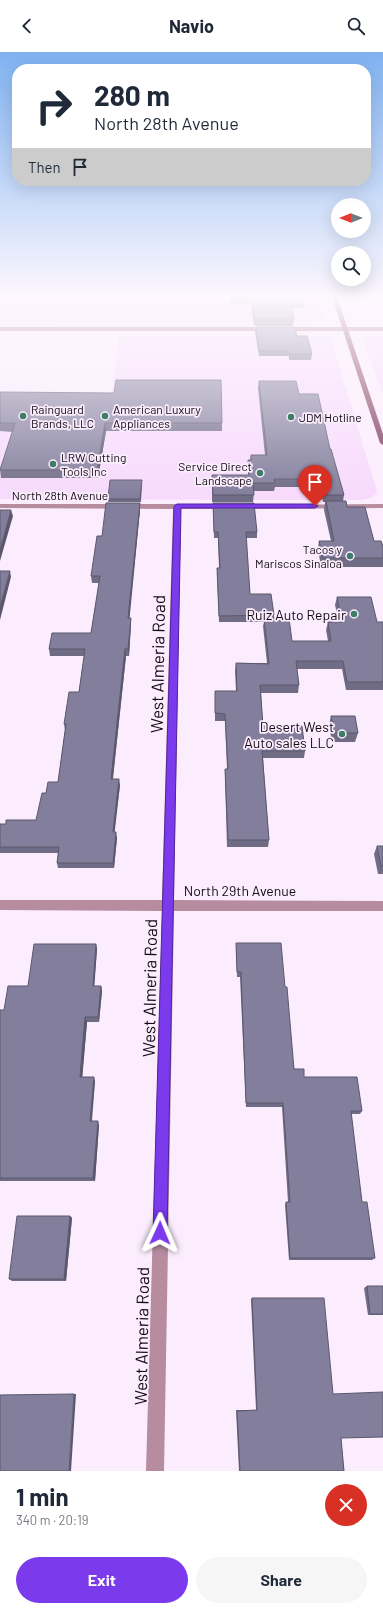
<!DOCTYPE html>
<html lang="en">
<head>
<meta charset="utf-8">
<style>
	:root { --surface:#fff; --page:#f6f6f7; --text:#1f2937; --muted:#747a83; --accent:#7c3aed }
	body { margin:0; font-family:Barlow,sans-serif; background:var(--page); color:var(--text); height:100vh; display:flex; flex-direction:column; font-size:15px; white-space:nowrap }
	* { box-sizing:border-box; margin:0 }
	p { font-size:13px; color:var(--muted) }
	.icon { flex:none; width:22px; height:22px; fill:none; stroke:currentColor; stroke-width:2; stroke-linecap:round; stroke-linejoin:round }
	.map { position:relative; height:1419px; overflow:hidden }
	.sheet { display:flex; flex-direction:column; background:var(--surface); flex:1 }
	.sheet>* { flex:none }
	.banner { position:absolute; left:12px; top:12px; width:359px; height:122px; border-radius:16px; box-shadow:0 4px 16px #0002; background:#fff; color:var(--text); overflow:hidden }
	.needle { width:26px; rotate:270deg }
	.buttons { position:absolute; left:331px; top:146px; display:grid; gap:8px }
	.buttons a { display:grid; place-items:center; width:40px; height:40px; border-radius:50%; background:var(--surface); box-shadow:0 4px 16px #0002; font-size:20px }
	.pin { position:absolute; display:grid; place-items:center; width:34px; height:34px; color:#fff; margin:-41px -17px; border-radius:50% 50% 50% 0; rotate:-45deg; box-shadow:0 0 4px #0007 }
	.pin .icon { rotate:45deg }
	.me { position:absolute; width:44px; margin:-22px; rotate:1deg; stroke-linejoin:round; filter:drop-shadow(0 0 3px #0008) }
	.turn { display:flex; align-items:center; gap:14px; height:84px; padding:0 16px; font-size:18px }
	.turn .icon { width:52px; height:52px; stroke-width:2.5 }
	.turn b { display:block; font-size:28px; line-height:34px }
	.then { display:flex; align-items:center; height:38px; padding:0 16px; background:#0003; gap:8px; font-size:15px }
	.round { display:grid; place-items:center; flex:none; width:42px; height:42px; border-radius:21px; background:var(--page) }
	.head { display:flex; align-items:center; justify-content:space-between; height:68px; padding:0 16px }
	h1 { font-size:24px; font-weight:700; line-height:30px }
	.button { display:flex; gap:8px; margin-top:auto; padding:8px 16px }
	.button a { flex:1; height:46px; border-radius:24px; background:var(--accent); color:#fff; font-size:16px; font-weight:700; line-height:46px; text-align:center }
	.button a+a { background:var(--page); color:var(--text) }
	header { display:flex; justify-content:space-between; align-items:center; height:52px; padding:0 16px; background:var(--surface); font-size:18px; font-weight:700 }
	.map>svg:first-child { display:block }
	.built { fill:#f7dafc }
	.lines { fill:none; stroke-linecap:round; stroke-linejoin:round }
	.street { fill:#b68c9e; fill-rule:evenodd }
	.secondary { fill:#965b76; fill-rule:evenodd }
	.primary { fill:#7d375a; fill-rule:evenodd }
	.wall { fill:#706c86 }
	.shaded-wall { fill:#5b586d }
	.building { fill:#827e9c; stroke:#5b586d }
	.route { fill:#7c3aed; stroke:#51269a }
	.poi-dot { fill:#3f7c68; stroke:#fbedfd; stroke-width:1.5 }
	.labels { text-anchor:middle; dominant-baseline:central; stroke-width:3.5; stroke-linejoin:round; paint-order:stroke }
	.far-poi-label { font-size:12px; fill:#130c14; stroke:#fbedfd; text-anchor:start }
	.far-street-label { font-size:12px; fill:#130c14; stroke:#fbedfd }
	.poi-label { font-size:14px; fill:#130c14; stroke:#fbedfd; text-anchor:end }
	.street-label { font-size:14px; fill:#130c14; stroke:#fbedfd }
	.near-street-label { font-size:17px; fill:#130c14; stroke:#fbedfd }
</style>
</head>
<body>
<header><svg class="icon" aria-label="back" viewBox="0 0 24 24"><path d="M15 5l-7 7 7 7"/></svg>Navio<svg class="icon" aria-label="search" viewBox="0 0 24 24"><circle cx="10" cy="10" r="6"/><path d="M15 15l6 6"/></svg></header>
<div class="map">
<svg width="383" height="1419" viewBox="0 0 383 1419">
	<rect width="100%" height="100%" fill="#fbedfd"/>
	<path class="built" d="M 0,245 L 319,245 L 325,265 L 321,268 L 312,269 L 228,271 L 0,270 Z
		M 119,283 L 321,284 L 328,285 L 331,288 L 350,350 L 377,439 L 376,442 L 371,446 L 360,448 L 0,447 L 0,350 L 111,350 Z
		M 374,284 L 383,284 L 383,342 L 362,288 L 366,285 Z"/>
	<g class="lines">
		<path class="street" d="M 0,452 L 177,452 L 229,453 L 229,457 L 181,457 L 174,848 L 383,849 L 383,859 L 174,859 L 164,1419 L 146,1419 L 162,859 L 0,858 L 0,848 L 162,848 L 173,457 L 0,456 Z
			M 383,452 L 383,456 L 242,457 L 238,455 L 242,453 Z"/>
		<path class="secondary" d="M 0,275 L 383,275 L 383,279 L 0,279 Z"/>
		<path class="primary" d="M 332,245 L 337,245 L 383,382 L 383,393 L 380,391 Z"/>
	</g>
	<path class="wall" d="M 230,245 L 303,245 L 304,250 L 303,256 L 291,256 L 294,267 L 293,274 L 254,274 L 251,252 L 230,252 Z
		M 256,275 L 297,284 L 312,302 L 311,308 L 289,308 L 289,304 L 259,304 L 255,280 Z
		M 259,329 L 299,342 L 330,397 L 344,443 L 343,449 L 374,489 L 383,494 L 383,515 L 321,515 L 318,497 L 319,489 L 331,489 L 324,458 L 325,450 L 323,450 L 320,435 L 275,435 L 274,439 L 254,439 L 253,450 L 212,450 L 212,423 L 248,423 L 248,408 L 250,408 L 251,403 L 265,403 L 258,336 Z
		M 0,340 L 222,371 L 222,379 L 106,379 L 98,426 L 1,426 L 0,417 L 13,380 L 0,379 Z
		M 142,432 L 141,450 L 108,450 L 108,447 Z
		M 140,451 L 140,458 L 129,566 L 131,566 L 131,572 L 129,604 L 126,604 L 113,727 L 120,733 L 114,780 L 117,786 L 114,816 L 58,816 L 57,811 L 58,801 L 0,801 L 0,772 L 6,772 L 36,768 L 46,741 L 58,730 L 65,678 L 64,672 L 79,640 L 84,604 L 50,604 L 49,597 L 91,581 L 99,531 L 92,531 L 91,524 L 102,484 Z
		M 213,451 L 257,480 L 257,486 L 246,486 L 250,542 L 274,563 L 274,566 L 292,589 L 328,589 L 326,578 L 328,570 L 339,570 L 335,553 L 337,545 L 377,570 L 383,570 L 383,638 L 346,638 L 342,617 L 297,617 L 299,633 L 298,641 L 261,641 L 263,674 L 305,699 L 304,706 L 263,706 L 269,788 L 268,795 L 227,795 L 225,725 L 225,717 L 227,717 L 225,669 L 215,669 L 215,639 L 236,639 L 235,619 L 236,611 L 267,611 L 263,574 L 264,570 L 219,570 L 217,522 L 217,516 L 219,516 L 218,486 L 214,486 Z
		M 331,664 L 358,681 L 355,690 L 332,690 L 329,673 Z
		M 377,794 L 383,794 L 383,822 L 378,822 L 374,802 Z
		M 236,891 L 285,935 L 294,1017 L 304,1025 L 362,1059 L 360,1062 L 351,1062 L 362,1150 L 375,1206 L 372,1208 L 289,1208 L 285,1153 L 286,1150 L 288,1150 L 282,1055 L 246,1055 L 240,925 L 237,925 L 236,896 Z
		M 96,892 L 97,897 L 94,934 L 101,934 L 102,939 L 99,970 L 87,970 L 82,1025 L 95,1029 L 92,1069 L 99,1073 L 95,1129 L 0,1129 L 0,958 L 4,958 L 28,934 Z
		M 70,1164 L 72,1166 L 66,1229 L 12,1229 L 9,1227 Z
		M 367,1234 L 383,1234 L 383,1263 L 368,1263 L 364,1236 Z
		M 252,1246 L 333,1342 L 341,1386 L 344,1419 L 239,1419 L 236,1358 L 256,1358 L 251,1247 Z"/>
	<path class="shaded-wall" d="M 105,371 L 106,379 L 98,426 L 97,418 Z
		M 140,451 L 140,458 L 129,572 L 128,566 Z
		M 11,458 L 13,464 L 0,509 L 0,498 Z
		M 10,519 L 11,525 L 0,568 L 0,555 Z
		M 131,566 L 131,572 L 129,604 L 128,597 Z
		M 125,597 L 126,604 L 112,733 L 111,727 Z
		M 119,727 L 120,733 L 114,786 L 113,780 Z
		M 116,780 L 117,786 L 114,816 L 113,811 Z
		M 96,892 L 97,897 L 94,939 L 93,934 Z
		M 101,934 L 102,939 L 99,970 L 98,965 Z
		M 85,965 L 87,970 L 82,1029 L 80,1025 Z
		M 94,1025 L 95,1029 L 91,1073 L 90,1069 Z
		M 98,1069 L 99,1073 L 95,1129 L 93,1126 Z
		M 70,1164 L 72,1166 L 66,1229 L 64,1227 Z
		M 74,1342 L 76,1342 L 71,1419 L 69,1419 Z"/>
	<path class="building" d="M 231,245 L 303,245 L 304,250 L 290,250 L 294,267 L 255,267 L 252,246 Z
		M 256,275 L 295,275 L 297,284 L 307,284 L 312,302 L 290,302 L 289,299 L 259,299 Z
		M 116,328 L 221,328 L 222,371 L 105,371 L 97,418 L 0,418 L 15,371 L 0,371 L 0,340 L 114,341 Z
		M 259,329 L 296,329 L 299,342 L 318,342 L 330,397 L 331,397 L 344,443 L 324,443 L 321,427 L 274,427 L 275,431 L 253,431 L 254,443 L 213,443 L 212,423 L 249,423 L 248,408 L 251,408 L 251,403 L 267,403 Z
		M 110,428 L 142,428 L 140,447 L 108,447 Z
		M 326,449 L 346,449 L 347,455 L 365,455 L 374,489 L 381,489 L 383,494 L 383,506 L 323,506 L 319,489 L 334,489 Z
		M 106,451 L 140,451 L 128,566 L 131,566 L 128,597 L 125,597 L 111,727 L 119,727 L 113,780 L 116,780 L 113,811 L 57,811 L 59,795 L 0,795 L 0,772 L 6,772 L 6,768 L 36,768 L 42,741 L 46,741 L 48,730 L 58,730 L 66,672 L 64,672 L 69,640 L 79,640 L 85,597 L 49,597 L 52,581 L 91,581 L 100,524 L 91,524 L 97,484 L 102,484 Z
		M 213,451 L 254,451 L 257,480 L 246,480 L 250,542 L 271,542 L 274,563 L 219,564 L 217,516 L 220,516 L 218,480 L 214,480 Z
		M 0,458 L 11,458 L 0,498 Z
		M 0,519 L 10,519 L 0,555 Z
		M 337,545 L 371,545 L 377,570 L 383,570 L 383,630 L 347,630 L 343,609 L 296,609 L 299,633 L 260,633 L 263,674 L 302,674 L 305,699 L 262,699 L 269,788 L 228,788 L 225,717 L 228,717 L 225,662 L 215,661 L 215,639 L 237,639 L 236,611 L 269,612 L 264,566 L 289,566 L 292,589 L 331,589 L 328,570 L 342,570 Z
		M 331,664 L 355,664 L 358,681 L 334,681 Z
		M 377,794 L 383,794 L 383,814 L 381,814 Z
		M 236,891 L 281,891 L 285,935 L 287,935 L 294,1017 L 304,1017 L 304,1025 L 357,1025 L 362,1059 L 351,1059 L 362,1150 L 367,1150 L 375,1206 L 290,1206 L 286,1150 L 290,1150 L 283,1051 L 246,1051 L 241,920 L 237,920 Z
		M 34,892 L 96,892 L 93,934 L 101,934 L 98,965 L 85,965 L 80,1025 L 94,1025 L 90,1069 L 98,1069 L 93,1126 L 0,1126 L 0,958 L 4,958 L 8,934 L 28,934 Z
		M 17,1164 L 70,1164 L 64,1227 L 9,1227 Z
		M 367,1234 L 383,1234 L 383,1262 L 370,1262 Z
		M 252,1246 L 324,1246 L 333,1342 L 383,1340 L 383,1385 L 341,1386 L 344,1419 L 240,1419 L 237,1359 L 257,1358 Z
		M 74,1342 L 69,1419 L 0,1419 L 0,1343 Z"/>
	<linearGradient id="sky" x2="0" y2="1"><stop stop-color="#7fb2f1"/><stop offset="0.55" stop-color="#fdf7fe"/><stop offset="1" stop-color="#fdf7fe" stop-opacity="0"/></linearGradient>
	<rect width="383" height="444" fill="url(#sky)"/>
	<path class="route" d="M 177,452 L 315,452 L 318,454 L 315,456 L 181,456 L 167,1181 L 165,1186 L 160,1188 L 155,1186 L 153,1181 L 174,454 Z"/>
	<g class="poi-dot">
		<circle cx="23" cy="364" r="4"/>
		<circle cx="105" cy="364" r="4"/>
		<circle cx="291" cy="365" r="4"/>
		<circle cx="53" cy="412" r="4"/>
		<circle cx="260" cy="421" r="4"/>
		<circle cx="350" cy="504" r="4"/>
		<circle cx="354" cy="562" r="4"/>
		<circle cx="342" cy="682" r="4"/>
	</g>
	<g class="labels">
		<g class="far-poi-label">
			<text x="31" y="357">Rainguard<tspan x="31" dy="14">Brands, LLC</tspan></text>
			<text x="113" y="357">American Luxury<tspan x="113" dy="14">Appliances</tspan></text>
			<text x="299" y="365">JDM Hotline</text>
			<text x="61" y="405">LRW Cutting<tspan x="61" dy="14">Tools Inc</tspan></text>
			<text x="252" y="414" text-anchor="end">Service Direct<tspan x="252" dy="14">Landscape</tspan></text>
			<text x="342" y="497" text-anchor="end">Tacos y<tspan x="342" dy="14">Mariscos Sinaloa</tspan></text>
		</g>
		<g class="far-street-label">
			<text x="60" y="443">North 28th Avenue</text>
		</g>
		<g class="poi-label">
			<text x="346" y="562">Ruiz Auto Repair</text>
			<text x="334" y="674">Desert West<tspan x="334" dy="16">Auto sales LLC</tspan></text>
		</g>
		<g class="street-label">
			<text x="240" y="838">North 29th Avenue</text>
		</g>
		<g class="near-street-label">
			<text transform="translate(157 612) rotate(-89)">West Almeria Road</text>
			<text transform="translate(149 936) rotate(-89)">West Almeria Road</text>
			<text transform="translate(141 1284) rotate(-89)">West Almeria Road</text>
		</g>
	</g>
</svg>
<div class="buttons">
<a><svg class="needle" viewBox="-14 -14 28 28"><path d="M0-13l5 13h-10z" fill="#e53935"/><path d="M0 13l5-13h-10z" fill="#747a83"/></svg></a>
<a><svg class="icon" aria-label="search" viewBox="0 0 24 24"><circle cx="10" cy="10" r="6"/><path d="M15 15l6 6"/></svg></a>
</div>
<div class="pin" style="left:315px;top:454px;background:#d93025"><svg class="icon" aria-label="arrive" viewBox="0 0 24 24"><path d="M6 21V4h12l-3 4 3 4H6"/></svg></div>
<svg class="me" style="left:160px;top:1181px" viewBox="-20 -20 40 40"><path d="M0-17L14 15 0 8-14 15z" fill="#7c3aed" stroke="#fff" stroke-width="4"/></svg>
<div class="banner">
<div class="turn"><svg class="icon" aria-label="right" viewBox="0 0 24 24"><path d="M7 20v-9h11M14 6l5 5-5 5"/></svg><div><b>280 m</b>North 28th Avenue</div></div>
<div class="then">Then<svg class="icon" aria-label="arrive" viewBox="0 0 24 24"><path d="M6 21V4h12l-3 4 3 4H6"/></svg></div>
</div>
</div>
<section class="sheet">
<div class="head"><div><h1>1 min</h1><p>340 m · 20:19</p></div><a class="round" style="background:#d93025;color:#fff"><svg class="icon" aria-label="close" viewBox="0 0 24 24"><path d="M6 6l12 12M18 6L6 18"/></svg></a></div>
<div class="button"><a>Exit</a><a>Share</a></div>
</section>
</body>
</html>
